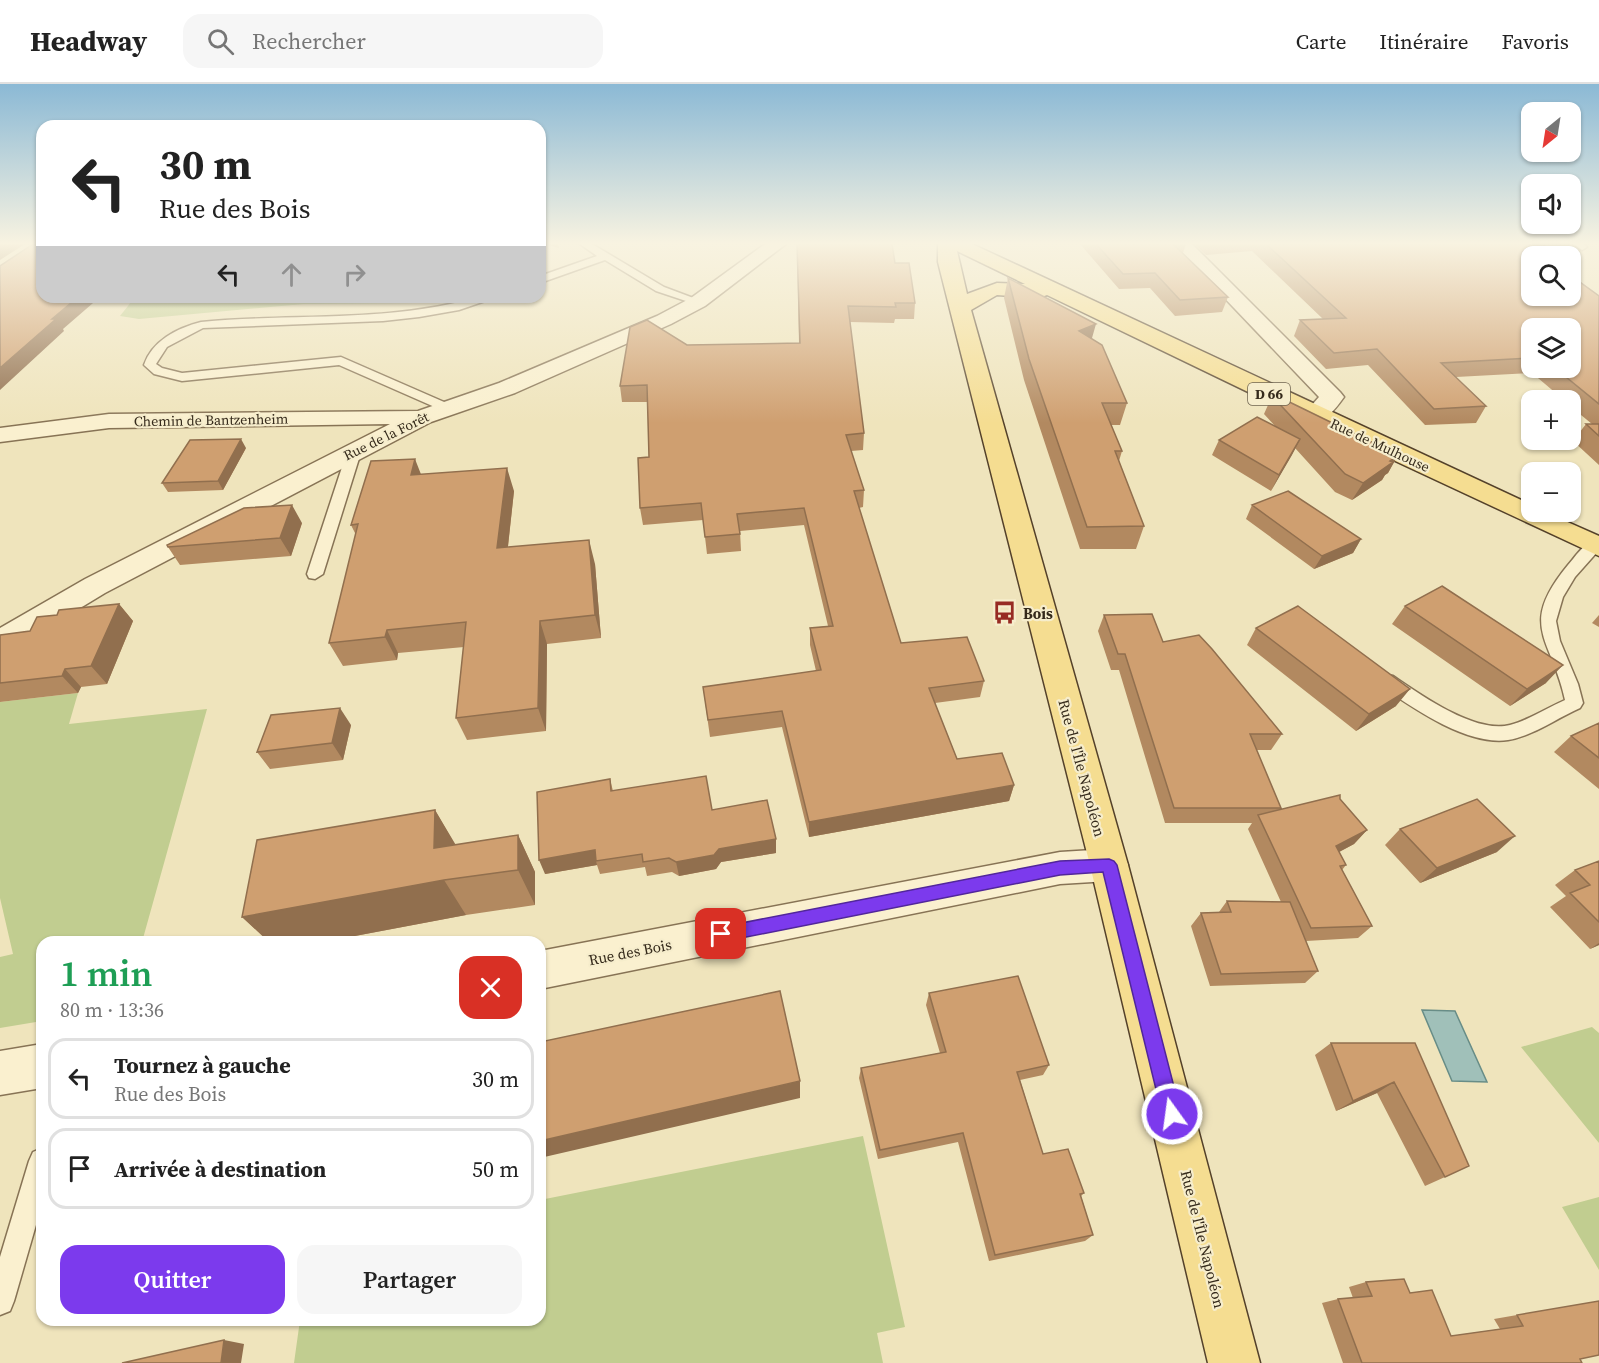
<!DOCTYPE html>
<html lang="fr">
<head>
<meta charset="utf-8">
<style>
	:root { --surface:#fff; --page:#f6f6f6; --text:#222; --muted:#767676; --line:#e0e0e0; --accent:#7c3aed }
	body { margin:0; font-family:"Source Serif 4",serif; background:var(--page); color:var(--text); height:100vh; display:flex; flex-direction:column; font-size:22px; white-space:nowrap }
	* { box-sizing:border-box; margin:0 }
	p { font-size:20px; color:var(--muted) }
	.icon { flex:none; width:33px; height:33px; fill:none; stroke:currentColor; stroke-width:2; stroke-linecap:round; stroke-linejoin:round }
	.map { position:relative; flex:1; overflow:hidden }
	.side { position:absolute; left:36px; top:852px; width:510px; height:390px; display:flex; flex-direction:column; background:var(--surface); border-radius:18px; box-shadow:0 2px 4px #0004 }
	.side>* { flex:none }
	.hud { position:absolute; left:36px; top:36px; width:510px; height:183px; border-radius:18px; box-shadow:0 2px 4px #0004; background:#fff; color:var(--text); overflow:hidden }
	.needle { width:39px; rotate:210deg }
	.buttons { position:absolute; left:1521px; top:18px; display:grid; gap:12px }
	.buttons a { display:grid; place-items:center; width:60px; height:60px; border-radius:12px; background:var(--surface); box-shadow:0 2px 4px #0004; font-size:30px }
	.pin { position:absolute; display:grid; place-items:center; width:51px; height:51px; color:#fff; margin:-26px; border-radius:12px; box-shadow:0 3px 9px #0006 }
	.me { position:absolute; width:66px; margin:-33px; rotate:346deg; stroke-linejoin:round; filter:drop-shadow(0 0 4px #0008) }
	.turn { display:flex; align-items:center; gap:21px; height:126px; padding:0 24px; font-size:27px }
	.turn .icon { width:78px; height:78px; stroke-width:2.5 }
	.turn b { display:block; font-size:42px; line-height:51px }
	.lanes { display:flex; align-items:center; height:57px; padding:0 24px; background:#0003; justify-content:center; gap:30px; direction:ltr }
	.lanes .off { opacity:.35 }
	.round { display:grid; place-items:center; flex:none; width:63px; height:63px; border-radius:18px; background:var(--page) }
	.overview { display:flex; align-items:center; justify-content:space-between; height:102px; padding:0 24px }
	h1 { font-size:36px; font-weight:600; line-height:45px; color:#1e9e55 }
	.button { display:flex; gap:12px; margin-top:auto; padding:12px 24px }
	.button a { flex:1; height:69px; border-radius:18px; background:var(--accent); color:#fff; font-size:24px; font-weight:600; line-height:69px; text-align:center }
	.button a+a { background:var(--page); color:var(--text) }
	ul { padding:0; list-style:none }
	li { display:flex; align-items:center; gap:18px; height:81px; margin:0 12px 9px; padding:0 12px; border:3px solid var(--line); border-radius:18px }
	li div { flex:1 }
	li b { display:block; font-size:22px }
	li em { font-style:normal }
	header { display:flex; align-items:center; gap:36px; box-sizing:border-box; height:84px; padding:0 30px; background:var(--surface); border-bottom:2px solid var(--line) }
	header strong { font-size:28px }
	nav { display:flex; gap:33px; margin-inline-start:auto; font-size:21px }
	.search { width:420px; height:54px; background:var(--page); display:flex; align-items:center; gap:15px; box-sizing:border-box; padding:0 21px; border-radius:18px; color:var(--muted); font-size:22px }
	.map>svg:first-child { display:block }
	.green { fill:#c1cd90 }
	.water { fill:#a0c0b9; stroke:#688d87; stroke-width:1.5 }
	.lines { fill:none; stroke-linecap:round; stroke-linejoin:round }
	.lane-casing { stroke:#877355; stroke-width:3 }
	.street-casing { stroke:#877355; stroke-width:3 }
	.primary-casing { stroke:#54412a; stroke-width:3 }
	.lane { fill:#faf0cf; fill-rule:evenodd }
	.street { fill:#faf0cf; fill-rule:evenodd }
	.primary { fill:#f5dd91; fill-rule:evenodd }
	.wall { fill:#b28960; fill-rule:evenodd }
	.shaded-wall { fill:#916f4e }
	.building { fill:#cf9f70; stroke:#916f4e; stroke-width:1.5 }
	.route { fill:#7c3aed; stroke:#51269a; stroke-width:1.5 }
	.labels { text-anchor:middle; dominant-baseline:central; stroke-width:4.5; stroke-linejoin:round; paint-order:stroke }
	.shield { fill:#f6edcc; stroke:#6f6450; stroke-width:1.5 }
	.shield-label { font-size:14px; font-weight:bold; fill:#352a1b }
	.far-street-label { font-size:14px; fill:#352a1b; stroke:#f6edcc }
	.poi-label { font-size:15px; font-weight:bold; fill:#352a1b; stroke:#f6edcc; text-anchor:start }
	.street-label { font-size:15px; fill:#352a1b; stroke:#f6edcc }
</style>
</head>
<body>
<header>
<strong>Headway</strong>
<div class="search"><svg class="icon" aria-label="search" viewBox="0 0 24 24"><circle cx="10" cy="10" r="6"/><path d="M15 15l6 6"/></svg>Rechercher</div>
<nav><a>Carte</a><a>Itinéraire</a><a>Favoris</a></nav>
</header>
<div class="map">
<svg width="1599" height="1279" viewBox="0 0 1599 1279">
	<rect width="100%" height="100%" fill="#efe4bc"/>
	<path class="green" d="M 135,213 L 416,213 L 416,219 L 304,220 L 139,235 L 120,232 Z
		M 78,609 L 69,640 L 207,625 L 142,858 L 42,858 L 42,937 L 0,944 L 0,873 L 13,870 L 0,814 L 0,618 Z
		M 1592,943 L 1599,949 L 1599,1059 L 1521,963 Z
		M 863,1052 L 905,1243 L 877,1249 L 883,1279 L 294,1279 L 300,1236 L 540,1236 L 540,1116 Z
		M 1599,1113 L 1599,1186 L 1562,1123 Z"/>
	<path class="water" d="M 1422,926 L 1455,927 L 1487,998 L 1452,997 Z"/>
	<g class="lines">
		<defs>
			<path id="lane" d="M 580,160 L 592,160 L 664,203 L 704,218 L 698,221 L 656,207 L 605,176 L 540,199 L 540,192 L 597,172 Z
				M 1573,160 L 1584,160 L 1587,163 L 1582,166 Z
				M 479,213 L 497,213 L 459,226 L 419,233 L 383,237 L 203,244 L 167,263 L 156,280 L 162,284 L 182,289 L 341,273 L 451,321 L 452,324 L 451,327 L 446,328 L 339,281 L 182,297 L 154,290 L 144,281 C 152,257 177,244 201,238 C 294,229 389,239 479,213 Z
				M 354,364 L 361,368 L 323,490 L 315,495 L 309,494 L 307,490 L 347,368 Z
				M 1595,456 L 1599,457 L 1599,466 L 1575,493 L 1563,513 L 1556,537 L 1560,557 L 1578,600 L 1583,619 L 1580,624 C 1557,634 1533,652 1508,656 C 1467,662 1413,624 1381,602 L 1378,597 L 1381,592 L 1387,591 L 1393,592 C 1421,611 1475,650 1510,641 C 1529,636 1547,624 1565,616 C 1552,554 1517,543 1568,481 C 1575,473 1584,459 1595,456 Z
				M 42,1064 L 42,1120 L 14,1217 L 10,1227 L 0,1231 L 0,1173 L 29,1077 L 33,1068 Z"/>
			<path id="street" d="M 765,160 L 786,160 L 705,222 L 671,240 L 515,309 L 431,338 L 105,509 L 11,566 L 0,569 L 0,544 L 85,495 L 390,340 L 109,344 L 0,358 L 0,344 L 109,330 L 418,327 L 499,299 L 657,232 L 691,214 Z
				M 1173,160 L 1192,160 L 1340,308 L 1344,313 C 1334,327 1324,340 1307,336 L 1303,331 L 1319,313 Z
				M 1109,765 L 1122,769 L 1128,781 L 1122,793 L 1109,797 L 1060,800 L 540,905 L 540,867 L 1060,768 Z
				M 42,960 L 42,1004 L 0,1011 L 0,967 Z"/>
			<path id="primary" d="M 938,160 L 972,160 L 1532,421 L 1532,428 L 1545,428 L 1599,452 L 1599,472 L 1273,320 L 1047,211 L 1039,214 L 997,211 L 971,226 L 1128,781 L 1260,1279 L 1208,1279 L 1090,781 L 938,178 ZM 957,167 L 1025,200 L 997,199 L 967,210 Z"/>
		</defs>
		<use href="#lane" class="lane-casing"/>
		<use href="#street" class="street-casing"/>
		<use href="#primary" class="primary-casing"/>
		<use href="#lane" class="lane"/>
		<use href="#street" class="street"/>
		<use href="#primary" class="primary"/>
	</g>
	<path class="wall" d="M 544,160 L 558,160 L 559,164 Z
		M 797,160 L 895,179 L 915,219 L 914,235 L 895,235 L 894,239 L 850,238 L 864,349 L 863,366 L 851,367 L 864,406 L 863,423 L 859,424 L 901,559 L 984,597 L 980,613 L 935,619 L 957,675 L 1014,701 L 1009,717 L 809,753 L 782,643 L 710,653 L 703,603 L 816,587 L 810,561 L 810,544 L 828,542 L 804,441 L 740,447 L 741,467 L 707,470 L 703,436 L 643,441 L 640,424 L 649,373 L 648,318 L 622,318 L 620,302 L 687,261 L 799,259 Z
		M 1080,160 L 1186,160 L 1183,169 L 1228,213 L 1222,228 L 1175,232 L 1150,204 L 1119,205 Z
		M 1194,160 L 1542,160 L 1570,212 L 1570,181 L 1577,186 L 1573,192 L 1599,212 L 1599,381 L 1573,357 L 1586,340 L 1592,340 L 1570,322 L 1570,316 L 1564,316 L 1532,289 L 1456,293 L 1486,322 L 1476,339 L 1425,341 L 1368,281 L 1326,285 L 1294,252 L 1300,236 L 1323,235 L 1252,167 L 1206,171 ZM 1532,244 L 1570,284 L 1532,284 Z
		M 1008,194 L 1092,255 L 1127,319 L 1120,341 L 1111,341 L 1122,367 L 1119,377 L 1144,442 L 1136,465 L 1080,465 L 1024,296 L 1004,214 Z
		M 1272,312 L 1398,371 L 1388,389 L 1385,391 L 1382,396 L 1352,416 L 1335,408 L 1295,364 L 1271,407 L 1212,371 L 1219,356 L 1275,342 L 1264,330 Z
		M 246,364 L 223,406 L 168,408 L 162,399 Z
		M 421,390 L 514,407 L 508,463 L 595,480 L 601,554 L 547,560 L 546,647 L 467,656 L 456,634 L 464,563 L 398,569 L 397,576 L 343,582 L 329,559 L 356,451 L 351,441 Z
		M 1252,421 L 1361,455 L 1353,469 L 1314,485 L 1246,435 Z
		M 302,439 L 291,472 L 180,481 L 168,463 Z
		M 119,520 L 133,537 L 107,600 L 81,603 L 78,609 L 0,618 L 0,551 L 30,547 L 57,531 Z
		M 1405,522 L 1546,599 L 1510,622 L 1392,540 Z
		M 1104,531 L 1163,558 L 1282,650 L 1271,666 L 1256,666 L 1281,724 L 1279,726 L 1340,715 L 1367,746 L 1354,760 L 1339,768 L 1346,781 L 1342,786 L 1372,842 L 1358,854 L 1306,857 L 1318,887 L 1305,899 L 1210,902 L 1191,842 L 1201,829 L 1219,828 L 1227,817 L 1281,818 L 1248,745 L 1252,739 L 1165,739 L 1119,586 L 1111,586 L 1098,547 Z
		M 1599,531 L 1599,543 L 1592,539 Z
		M 1256,544 L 1396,622 L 1356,647 L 1247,561 Z
		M 1599,639 L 1599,705 L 1554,668 L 1571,652 Z
		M 351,641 L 343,676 L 270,685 L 257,668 Z
		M 610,695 L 613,707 L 712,726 L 776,755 L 776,769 L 721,778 L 716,785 L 679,792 L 672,788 L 647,792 L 645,783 L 600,790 L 597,781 L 545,790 Z
		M 435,726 L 455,761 L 518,751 L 535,788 L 535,821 L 466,831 L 323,858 L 269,858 L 242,833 Z
		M 1400,745 L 1497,768 L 1420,799 L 1385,761 Z
		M 1599,777 L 1599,861 L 1590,865 L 1550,823 L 1566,812 L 1555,801 L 1575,786 Z
		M 929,909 L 1049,981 L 1043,991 L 1020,996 L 1043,1070 L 1084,1109 L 1081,1112 L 1093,1151 L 1085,1157 L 989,1177 L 958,1058 L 878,1075 L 859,994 L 861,984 L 940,969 L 926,921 Z
		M 1331,959 L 1415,959 L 1445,1093 L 1425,1102 L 1377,1009 L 1336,1027 L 1315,971 Z
		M 1366,1198 L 1410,1209 L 1451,1252 L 1500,1245 L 1494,1235 L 1517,1231 L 1580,1275 L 1582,1279 L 1343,1279 L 1322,1219 L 1338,1215 L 1353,1214 L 1349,1203 Z"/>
	<path class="shaded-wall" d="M 0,160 L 25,160 L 0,176 Z
		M 540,170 L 543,184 L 540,185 Z
		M 78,213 L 100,213 L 63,245 L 64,247 L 0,306 L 0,284 L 52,235 Z
		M 1096,240 L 1090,261 L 1079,247 Z
		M 241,355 L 246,364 L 223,406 L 218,397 Z
		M 1300,355 L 1292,371 L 1271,407 L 1279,391 Z
		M 1398,371 L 1388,389 L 1385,391 L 1382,396 L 1352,416 L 1363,399 Z
		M 415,375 L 424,398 L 411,391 Z
		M 507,384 L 514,407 L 505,488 L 497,464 Z
		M 292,421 L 302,439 L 291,472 L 280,454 Z
		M 1361,455 L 1353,469 L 1314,485 L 1322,472 Z
		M 589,456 L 595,480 L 601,554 L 595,531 Z
		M 119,520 L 133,537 L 107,600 L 91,582 Z
		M 540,537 L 547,560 L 546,647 L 538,624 Z
		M 387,546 L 398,569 L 397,576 L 385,553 Z
		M 1563,581 L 1546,599 L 1510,622 L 1527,605 Z
		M 65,585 L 81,603 L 78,609 L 62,592 Z
		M 1410,605 L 1396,622 L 1356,647 L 1369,630 Z
		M 340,624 L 351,641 L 343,676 L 332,659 Z
		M 1014,701 L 1009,717 L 809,753 L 809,738 Z
		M 435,726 L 457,763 L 434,764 Z
		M 1367,746 L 1354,760 L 1324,776 L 1336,762 Z
		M 518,751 L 535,788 L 535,821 L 518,786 Z
		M 1515,752 L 1497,768 L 1420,799 L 1437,784 Z
		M 776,755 L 776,769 L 721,778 L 716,785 L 679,792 L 676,778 L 719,765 Z
		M 595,766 L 596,777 L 597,781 L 545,790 L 539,776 Z
		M 444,796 L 466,831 L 323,858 L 269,858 L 242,833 Z
		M 1599,859 L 1599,861 L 1590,865 Z
		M 800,997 L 800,1014 L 540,1074 L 540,1057 Z
		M 1394,998 L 1377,1009 L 1336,1027 L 1353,1017 Z
		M 224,1256 L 244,1260 L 241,1279 L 221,1279 Z"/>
	<path class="building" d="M 33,160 L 42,160 L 42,213 L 78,213 L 52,235 L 56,235 L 0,284 L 0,182 Z
		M 797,160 L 892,160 L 895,179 L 909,179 L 915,219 L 895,219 L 896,223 L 848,222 L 864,349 L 846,351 L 864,406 L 854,407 L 901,559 L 967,553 L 978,581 L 984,597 L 929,604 L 957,675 L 1002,669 L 1014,701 L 809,738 L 782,627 L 708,636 L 703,603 L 821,586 L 810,544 L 833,542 L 804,424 L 737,430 L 740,450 L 705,453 L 701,419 L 640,424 L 638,374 L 649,373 L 647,301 L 620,302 L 630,243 L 647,236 L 687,261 L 800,259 Z
		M 1096,160 L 1173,160 L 1228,213 L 1180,216 L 1155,189 L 1123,190 Z
		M 1266,160 L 1542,160 L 1559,172 L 1532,172 L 1532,212 L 1570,212 L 1570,191 L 1599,212 L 1599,320 L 1555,284 L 1570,284 L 1570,244 L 1532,244 L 1532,274 L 1441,279 L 1486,322 L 1434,325 L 1377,265 L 1334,269 L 1300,236 L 1346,234 Z
		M 1570,181 L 1577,186 L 1570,186 Z
		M 1008,194 L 1096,240 L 1079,247 L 1102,261 L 1127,319 L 1102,319 L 1122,367 L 1115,367 L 1144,442 L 1087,443 L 1029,275 Z
		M 1273,310 L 1398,371 L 1390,377 L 1393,378 L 1363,399 L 1345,390 L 1272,312 Z
		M 1257,333 L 1300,355 L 1279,391 L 1219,356 Z
		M 1586,340 L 1599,340 L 1599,352 Z
		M 241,355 L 218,397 L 162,399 L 190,356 Z
		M 415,375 L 411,391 L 507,384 L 497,464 L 589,456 L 595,531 L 540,537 L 538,624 L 456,634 L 466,538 L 387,546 L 385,553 L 329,559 L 358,440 L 351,441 L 371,377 Z
		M 1288,407 L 1361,455 L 1322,472 L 1252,421 Z
		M 292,421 L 280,454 L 168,463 L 167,461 L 244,424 Z
		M 1442,502 L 1563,581 L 1527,605 L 1405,522 Z
		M 119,520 L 91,582 L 65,585 L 62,592 L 0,599 L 0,551 L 30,547 L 37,533 L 57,531 L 59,526 Z
		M 1298,522 L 1410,605 L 1369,630 L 1256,544 Z
		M 1152,530 L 1163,558 L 1199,551 L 1212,565 L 1282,650 L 1250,650 L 1281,724 L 1174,724 L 1125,570 L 1118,570 L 1104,531 Z
		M 340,624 L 332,659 L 257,668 L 271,631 Z
		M 1599,639 L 1599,674 L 1571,652 Z
		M 706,692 L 712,726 L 767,716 L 776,755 L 719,765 L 714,771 L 676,778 L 669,774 L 643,778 L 642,770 L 596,777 L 595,766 L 539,776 L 537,708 L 610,695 L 611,707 Z
		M 1340,711 L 1340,715 L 1367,746 L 1336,762 L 1346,781 L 1340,782 L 1372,842 L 1311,844 L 1258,731 Z
		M 1477,715 L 1515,752 L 1437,784 L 1400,745 Z
		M 435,726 L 434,764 L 518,751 L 518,786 L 444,796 L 242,833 L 257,756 Z
		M 1599,777 L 1599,838 L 1570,809 L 1590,801 L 1575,786 Z
		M 1227,817 L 1290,818 L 1318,887 L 1221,890 L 1201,829 L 1231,828 Z
		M 1018,892 L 1049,981 L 1017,988 L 1043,1070 L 1068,1065 L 1084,1109 L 1080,1110 L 1093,1151 L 995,1171 L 963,1049 L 880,1066 L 861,984 L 946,968 L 929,909 Z
		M 780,907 L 800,997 L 540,1057 L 540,958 Z
		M 1331,959 L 1415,959 L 1469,1082 L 1445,1093 L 1394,998 L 1353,1017 Z
		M 1404,1195 L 1410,1209 L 1432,1206 L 1451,1252 L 1523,1242 L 1517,1231 L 1599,1217 L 1599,1271 L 1580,1275 L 1582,1279 L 1362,1279 L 1338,1215 L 1372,1212 L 1366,1198 Z
		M 224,1256 L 221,1279 L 122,1279 Z"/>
	<linearGradient id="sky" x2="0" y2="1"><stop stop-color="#8bb9d5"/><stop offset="0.47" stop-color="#f8f3e1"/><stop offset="1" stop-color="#f8f3e1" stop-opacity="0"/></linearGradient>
	<rect width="1599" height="339" fill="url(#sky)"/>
	<path class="route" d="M 1109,775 L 1114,777 L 1117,781 L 1181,1030 L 1178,1037 L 1172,1039 L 1165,1037 L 1162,1030 L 1103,788 L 1060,791 L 721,858 L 715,856 L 713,850 L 715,845 L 721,843 L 1060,777 Z"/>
	<defs>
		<symbol id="bus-bare" viewBox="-9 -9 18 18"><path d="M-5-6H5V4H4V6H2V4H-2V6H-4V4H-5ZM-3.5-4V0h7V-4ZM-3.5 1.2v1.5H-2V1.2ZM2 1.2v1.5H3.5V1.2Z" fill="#972b23" stroke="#f6edcc" stroke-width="2.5" paint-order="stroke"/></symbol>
	</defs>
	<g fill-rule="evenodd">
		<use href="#bus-bare" x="988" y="512" width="33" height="33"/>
	</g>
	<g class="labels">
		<rect class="shield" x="1248" y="299" width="42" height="22" rx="4.5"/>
		<g class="shield-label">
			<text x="1269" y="310">D 66</text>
		</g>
		<g class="far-street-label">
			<text transform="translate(211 336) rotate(-1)">Chemin de Bantzenheim</text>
			<text transform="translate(386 352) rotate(-26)">Rue de la Forêt</text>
			<text transform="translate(1380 361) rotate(25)">Rue de Mulhouse</text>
		</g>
		<g class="poi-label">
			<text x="1023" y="529">Bois</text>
		</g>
		<g class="street-label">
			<text transform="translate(1082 684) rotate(75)">Rue de l'Île Napoléon</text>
			<text transform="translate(630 868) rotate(-11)">Rue des Bois</text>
			<text transform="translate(1203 1155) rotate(76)">Rue de l'Île Napoléon</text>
		</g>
	</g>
</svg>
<div class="buttons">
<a><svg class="needle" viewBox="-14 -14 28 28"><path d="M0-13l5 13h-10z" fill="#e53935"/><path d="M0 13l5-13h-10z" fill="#767676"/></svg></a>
<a><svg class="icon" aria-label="sound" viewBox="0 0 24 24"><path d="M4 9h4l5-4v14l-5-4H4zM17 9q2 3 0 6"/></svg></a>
<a><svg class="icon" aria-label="search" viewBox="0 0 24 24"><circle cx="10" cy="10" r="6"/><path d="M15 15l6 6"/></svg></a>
<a><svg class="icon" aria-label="layers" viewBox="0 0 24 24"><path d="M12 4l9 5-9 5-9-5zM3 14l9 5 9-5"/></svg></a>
<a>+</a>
<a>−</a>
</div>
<div class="pin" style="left:721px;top:850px;background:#d93025"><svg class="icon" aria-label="arrive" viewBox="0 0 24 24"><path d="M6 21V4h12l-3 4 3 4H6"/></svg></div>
<svg class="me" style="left:1172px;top:1030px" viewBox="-20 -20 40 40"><circle r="17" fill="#7c3aed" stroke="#fff" stroke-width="3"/><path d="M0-11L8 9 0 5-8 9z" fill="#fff"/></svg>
<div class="hud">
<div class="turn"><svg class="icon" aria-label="left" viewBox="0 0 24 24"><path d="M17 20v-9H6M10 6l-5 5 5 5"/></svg><div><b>30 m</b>Rue des Bois</div></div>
<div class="lanes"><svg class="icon" aria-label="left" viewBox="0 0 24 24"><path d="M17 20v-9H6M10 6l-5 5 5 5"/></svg><svg class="icon off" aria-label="ahead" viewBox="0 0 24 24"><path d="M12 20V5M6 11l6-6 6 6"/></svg><svg class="icon off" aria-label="right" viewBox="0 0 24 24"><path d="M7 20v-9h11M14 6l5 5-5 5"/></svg></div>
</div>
<section class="side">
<div class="overview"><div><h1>1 min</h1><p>80 m · 13:36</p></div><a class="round" style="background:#d93025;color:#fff"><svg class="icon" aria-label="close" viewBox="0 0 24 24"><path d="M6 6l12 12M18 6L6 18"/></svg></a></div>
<ul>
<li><svg class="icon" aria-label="left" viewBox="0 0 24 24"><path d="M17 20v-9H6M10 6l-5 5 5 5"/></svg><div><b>Tournez à gauche</b><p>Rue des Bois</p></div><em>30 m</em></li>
<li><svg class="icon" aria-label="arrive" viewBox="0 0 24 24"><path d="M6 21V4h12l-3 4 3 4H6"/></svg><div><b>Arrivée à destination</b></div><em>50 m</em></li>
</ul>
<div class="button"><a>Quitter</a><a>Partager</a></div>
</section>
</div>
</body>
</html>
